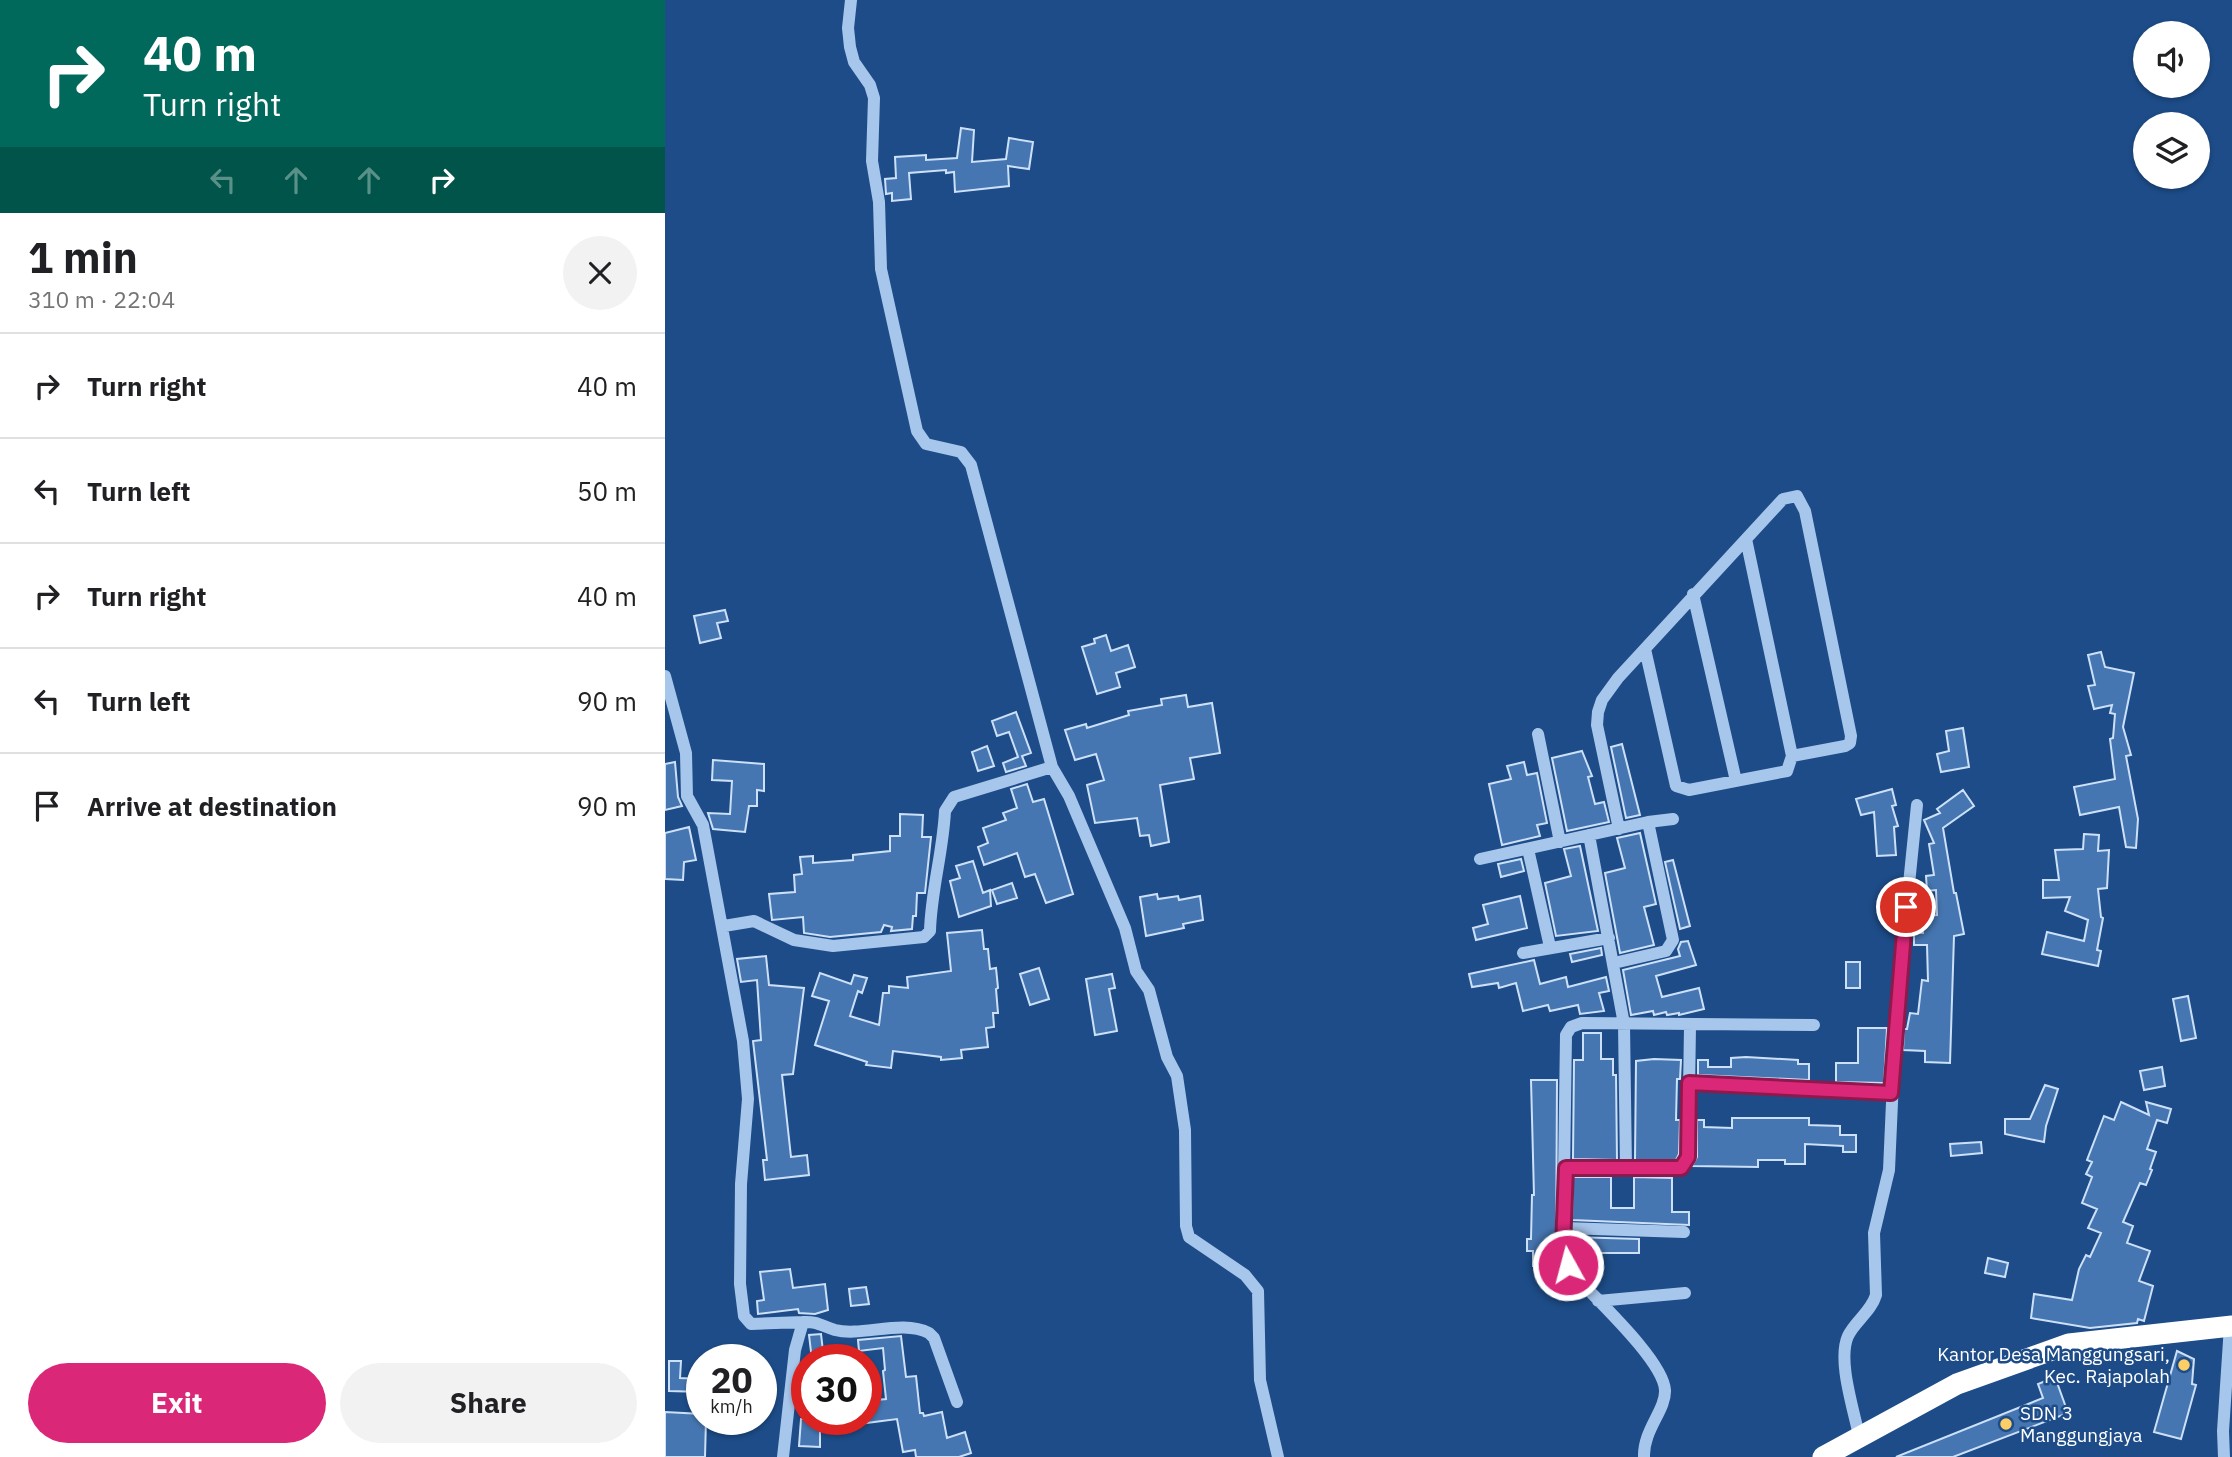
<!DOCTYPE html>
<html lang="en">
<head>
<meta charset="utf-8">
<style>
	:root { --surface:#fff; --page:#f2f2f2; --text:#202124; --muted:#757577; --line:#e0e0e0; --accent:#db2777 }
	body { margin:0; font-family:"IBM Plex Sans",sans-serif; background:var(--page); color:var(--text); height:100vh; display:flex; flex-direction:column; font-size:26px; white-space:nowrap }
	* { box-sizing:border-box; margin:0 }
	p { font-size:23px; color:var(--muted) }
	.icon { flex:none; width:38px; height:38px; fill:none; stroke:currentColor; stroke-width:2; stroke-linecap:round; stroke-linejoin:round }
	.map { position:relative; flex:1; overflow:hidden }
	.sheet { display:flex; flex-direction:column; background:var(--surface); width:665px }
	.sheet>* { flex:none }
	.banner { background:#00695c; color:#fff; overflow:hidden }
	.fabs { position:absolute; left:1468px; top:21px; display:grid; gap:14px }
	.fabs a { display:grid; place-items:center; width:77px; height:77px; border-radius:50%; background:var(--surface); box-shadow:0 2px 5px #0004; font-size:35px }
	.speed { position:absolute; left:21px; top:1344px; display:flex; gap:14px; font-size:35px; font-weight:700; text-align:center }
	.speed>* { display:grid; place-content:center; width:91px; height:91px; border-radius:50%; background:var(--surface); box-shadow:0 2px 5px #0004; line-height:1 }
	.speed small { font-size:18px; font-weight:400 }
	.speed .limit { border:10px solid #d22; background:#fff; color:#111 }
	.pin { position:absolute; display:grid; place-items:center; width:60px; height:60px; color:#fff; margin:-30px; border:4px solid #fff; border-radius:50%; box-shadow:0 2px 7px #0007 }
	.me { position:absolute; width:77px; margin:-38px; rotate:353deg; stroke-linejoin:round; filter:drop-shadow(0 0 5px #0008) }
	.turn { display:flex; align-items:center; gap:24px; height:147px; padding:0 28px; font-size:32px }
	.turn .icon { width:91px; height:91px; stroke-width:2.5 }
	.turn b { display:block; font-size:49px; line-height:60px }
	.lanes { display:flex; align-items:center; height:66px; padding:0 28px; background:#0003; justify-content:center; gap:35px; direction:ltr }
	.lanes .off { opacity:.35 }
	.round { display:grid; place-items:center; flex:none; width:74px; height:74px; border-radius:37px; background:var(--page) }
	.head { display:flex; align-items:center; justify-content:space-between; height:119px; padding:0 28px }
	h1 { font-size:42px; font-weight:700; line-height:52px }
	.primary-button { display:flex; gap:14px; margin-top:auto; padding:14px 28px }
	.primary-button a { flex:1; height:80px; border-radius:42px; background:var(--accent); color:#fff; font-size:28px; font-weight:700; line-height:80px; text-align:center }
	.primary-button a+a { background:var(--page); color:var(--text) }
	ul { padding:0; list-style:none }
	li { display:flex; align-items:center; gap:21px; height:105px; padding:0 28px; border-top:2px solid var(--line) }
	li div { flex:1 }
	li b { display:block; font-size:26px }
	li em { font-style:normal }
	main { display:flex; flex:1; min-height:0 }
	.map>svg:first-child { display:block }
	.building { fill:#4676b1; stroke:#cce0f8; stroke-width:2 }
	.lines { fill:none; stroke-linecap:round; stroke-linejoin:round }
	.minor { stroke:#a7c6eb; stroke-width:12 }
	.highway { stroke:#fff; stroke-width:21 }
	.route-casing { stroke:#8e194d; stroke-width:18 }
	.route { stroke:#db2777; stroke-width:12 }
	.poi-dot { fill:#fbcf66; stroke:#1d4c88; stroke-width:2.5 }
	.labels { text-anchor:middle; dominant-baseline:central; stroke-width:5; stroke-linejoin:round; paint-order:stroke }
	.poi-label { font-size:19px; fill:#fff; stroke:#1d4c88; text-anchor:end }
</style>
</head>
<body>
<main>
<section class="sheet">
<div class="banner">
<div class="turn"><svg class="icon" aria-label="right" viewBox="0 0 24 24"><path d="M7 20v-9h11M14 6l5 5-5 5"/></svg><div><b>40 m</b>Turn right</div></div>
<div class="lanes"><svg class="icon off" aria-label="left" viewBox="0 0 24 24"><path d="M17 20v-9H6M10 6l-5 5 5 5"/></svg><svg class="icon off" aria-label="ahead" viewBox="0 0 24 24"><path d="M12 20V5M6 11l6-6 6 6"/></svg><svg class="icon off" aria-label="ahead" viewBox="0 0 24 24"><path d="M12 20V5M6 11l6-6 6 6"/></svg><svg class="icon" aria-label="right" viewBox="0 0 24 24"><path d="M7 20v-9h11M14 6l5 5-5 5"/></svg></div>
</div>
<div class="head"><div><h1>1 min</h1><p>310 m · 22:04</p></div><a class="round"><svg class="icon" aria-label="close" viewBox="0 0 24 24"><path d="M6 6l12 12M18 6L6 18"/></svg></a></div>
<ul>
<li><svg class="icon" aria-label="right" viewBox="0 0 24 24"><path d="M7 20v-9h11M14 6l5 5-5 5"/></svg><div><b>Turn right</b></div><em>40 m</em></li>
<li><svg class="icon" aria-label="left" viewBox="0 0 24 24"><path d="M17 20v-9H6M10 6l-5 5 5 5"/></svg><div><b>Turn left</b></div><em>50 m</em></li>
<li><svg class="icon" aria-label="right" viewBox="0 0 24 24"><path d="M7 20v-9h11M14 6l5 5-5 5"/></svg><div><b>Turn right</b></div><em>40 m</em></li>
<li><svg class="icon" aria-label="left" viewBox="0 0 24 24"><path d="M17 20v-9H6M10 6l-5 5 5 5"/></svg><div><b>Turn left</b></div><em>90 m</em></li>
<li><svg class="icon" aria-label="arrive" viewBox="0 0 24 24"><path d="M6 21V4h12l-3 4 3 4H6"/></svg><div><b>Arrive at destination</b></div><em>90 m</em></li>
</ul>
<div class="primary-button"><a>Exit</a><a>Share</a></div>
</section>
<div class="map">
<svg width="1567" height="1457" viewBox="0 0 1567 1457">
	<rect width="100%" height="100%" fill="#1d4c88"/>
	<path class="building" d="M 296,128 L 309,130 L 307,162 L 341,159 L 344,138 L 368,142 L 364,169 L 343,166 L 344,186 L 290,192 L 289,172 L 281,173 L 281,170 L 244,173 L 246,199 L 227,201 L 227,193 L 221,194 L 220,179 L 231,178 L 230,157 L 261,155 L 261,160 L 292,158 Z
		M 60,610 L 63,621 L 52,623 L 56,638 L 35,643 L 29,616 Z
		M 441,635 L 446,651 L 463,645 L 470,667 L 451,673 L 455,687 L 432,694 L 417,647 L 430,643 L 429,639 Z
		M 1436,652 L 1440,667 L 1469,673 L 1458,727 L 1466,755 L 1461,756 L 1473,819 L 1471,848 L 1461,847 L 1454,807 L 1415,815 L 1409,787 L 1450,779 L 1445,739 L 1448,738 L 1450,714 L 1445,713 L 1447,705 L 1429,709 L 1423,686 L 1430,685 L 1423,655 Z
		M 521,695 L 523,707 L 547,703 L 555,753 L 525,758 L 529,779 L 495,785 L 504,842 L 486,846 L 484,835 L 475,836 L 472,818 L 430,823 L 422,785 L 439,780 L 431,754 L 410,760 L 400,730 L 421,724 L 422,728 L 464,715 L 463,711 L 497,705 L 496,699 Z
		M 351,712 L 366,753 L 357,756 L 361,766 L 341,772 L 338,763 L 353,757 L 344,732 L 332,736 L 327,721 Z
		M 1298,728 L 1304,767 L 1276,772 L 1272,754 L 1284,751 L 1281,731 Z
		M 957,744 L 975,815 L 961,818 L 946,747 Z
		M 322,746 L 329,766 L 313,771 L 307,752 Z
		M 917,751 L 927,776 L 923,777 L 930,804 L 939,802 L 944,822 L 902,831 L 887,758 Z
		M 48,760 L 99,764 L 99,791 L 92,790 L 92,806 L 84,806 L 80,832 L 48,829 L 43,813 L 65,814 L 67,781 L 47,780 Z
		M 10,762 L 13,797 L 17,806 L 0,810 L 0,764 Z
		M 859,762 L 862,775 L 872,773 L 882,823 L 872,825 L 875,836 L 837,845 L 824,784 L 846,779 L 842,766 Z
		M 362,784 L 368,802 L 379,799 L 408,894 L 381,903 L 370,874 L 360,877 L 352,853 L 319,865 L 313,847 L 323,843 L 318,828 L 341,820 L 338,813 L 352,808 L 346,789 Z
		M 1227,789 L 1231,805 L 1227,806 L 1233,826 L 1229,827 L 1231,855 L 1212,856 L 1209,812 L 1196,815 L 1191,799 Z
		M 1298,790 L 1309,806 L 1278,828 L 1289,893 L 1291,893 L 1299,934 L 1289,936 L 1285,1063 L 1260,1062 L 1260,1051 L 1238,1050 L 1239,1029 L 1242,1029 L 1245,1013 L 1253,1014 L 1257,980 L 1263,981 L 1262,945 L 1249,945 L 1249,933 L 1258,933 L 1258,916 L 1272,915 L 1271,890 L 1262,891 L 1261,876 L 1269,875 L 1264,844 L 1269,843 L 1259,820 L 1275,813 L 1272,809 Z
		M 235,814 L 258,815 L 257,837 L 266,837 L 260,893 L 252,893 L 251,916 L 248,916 L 247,929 L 226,931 L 227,927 L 219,925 L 216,932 L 165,937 L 139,933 L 138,917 L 107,920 L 104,894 L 130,892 L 129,875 L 137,874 L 135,857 L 148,856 L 148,863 L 188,860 L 188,855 L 225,851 L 225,836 L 235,836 Z
		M 24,827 L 31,860 L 19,862 L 18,880 L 0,879 L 0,833 Z
		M 975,833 L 991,904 L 979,907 L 989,945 L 955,953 L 940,873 L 960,868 L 952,838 Z
		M 1419,834 L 1434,835 L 1433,851 L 1444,850 L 1442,888 L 1433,889 L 1436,917 L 1438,918 L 1432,950 L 1436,951 L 1433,966 L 1377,954 L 1382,932 L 1419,941 L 1423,920 L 1400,911 L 1405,897 L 1378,898 L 1378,880 L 1394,880 L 1390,850 L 1418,849 Z
		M 915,846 L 933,931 L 891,936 L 880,883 L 906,876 L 899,849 Z
		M 856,859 L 859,871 L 836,877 L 833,864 Z
		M 1008,860 L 1025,926 L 1015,929 L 1000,862 Z
		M 308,861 L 318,893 L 325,890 L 326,906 L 294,917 L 285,881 L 295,878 L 291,866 Z
		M 347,883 L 352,898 L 332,904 L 327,890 Z
		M 492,894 L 493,899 L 513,896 L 514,900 L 535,896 L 538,920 L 518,924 L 519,928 L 481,936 L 475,897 Z
		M 855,896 L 862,928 L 811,940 L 808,928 L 823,924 L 818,905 Z
		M 317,930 L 319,949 L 323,949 L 325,969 L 331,968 L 333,988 L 331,989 L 333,1013 L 328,1013 L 329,1027 L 321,1028 L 323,1047 L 296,1050 L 297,1058 L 276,1060 L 276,1057 L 228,1051 L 226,1068 L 201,1065 L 202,1062 L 150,1045 L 164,1001 L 147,996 L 155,973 L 186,984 L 189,975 L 202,978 L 197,993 L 193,991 L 185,1016 L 214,1025 L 218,993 L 224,993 L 224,986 L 243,988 L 242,977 L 286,971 L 282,933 Z
		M 1023,941 L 1031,965 L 991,976 L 997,997 L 1034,988 L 1039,1009 L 1014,1015 L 1014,1013 L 1002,1015 L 1001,1012 L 989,1015 L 988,1011 L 966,1015 L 958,970 L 1015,956 L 1013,949 L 1016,942 Z
		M 936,948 L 937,955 L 907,962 L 905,954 Z
		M 101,956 L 104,985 L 139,988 L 128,1074 L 117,1075 L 126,1157 L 142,1155 L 144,1175 L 100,1180 L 98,1160 L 102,1160 L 88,1041 L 96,1040 L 92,980 L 76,982 L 72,959 Z
		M 869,960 L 875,984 L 901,977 L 903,987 L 941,977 L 944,991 L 934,993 L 939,1011 L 915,1014 L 913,1005 L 885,1011 L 883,1005 L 858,1011 L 851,983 L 834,988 L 833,983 L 807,987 L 804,974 Z
		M 1181,962 L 1195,962 L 1195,988 L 1181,988 Z
		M 374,968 L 384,999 L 365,1005 L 355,974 Z
		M 447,974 L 450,988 L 444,989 L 452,1031 L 430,1035 L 421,979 Z
		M 1523,996 L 1531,1038 L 1516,1041 L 1508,999 Z
		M 1193,1028 L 1222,1028 L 1219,1083 L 1171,1082 L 1171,1063 L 1193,1063 Z
		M 918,1033 L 936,1033 L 936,1059 L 948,1059 L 948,1075 L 951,1075 L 952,1160 L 908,1159 L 909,1060 L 918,1060 Z
		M 1081,1057 L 1133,1060 L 1133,1064 L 1144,1064 L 1144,1080 L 1033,1075 L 1033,1060 L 1043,1060 L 1043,1067 L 1066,1067 L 1066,1058 Z
		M 989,1059 L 1016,1060 L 1015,1079 L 1012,1079 L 1011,1120 L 1015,1120 L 1014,1154 L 1011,1160 L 970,1160 L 971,1061 Z
		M 1497,1067 L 1500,1086 L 1479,1090 L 1475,1071 Z
		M 866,1080 L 892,1080 L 891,1267 L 868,1266 L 868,1251 L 862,1251 L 862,1239 L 866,1239 L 867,1195 L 869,1195 Z
		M 1380,1085 L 1393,1089 L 1381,1126 L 1379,1142 L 1340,1134 L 1340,1119 L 1365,1119 Z
		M 1456,1102 L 1484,1115 L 1481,1102 L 1506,1109 L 1502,1123 L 1492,1120 L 1482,1149 L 1491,1152 L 1485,1169 L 1487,1170 L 1481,1185 L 1475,1183 L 1458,1222 L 1468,1226 L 1462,1243 L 1485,1251 L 1474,1281 L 1488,1286 L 1479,1321 L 1473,1319 L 1472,1323 L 1425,1328 L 1366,1318 L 1369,1294 L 1407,1300 L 1414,1269 L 1421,1255 L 1425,1257 L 1436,1233 L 1423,1228 L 1432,1209 L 1417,1203 L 1427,1177 L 1421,1174 L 1427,1162 L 1422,1160 L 1439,1116 L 1449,1120 Z
		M 1067,1118 L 1144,1118 L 1144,1125 L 1175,1126 L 1175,1135 L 1191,1135 L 1191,1152 L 1178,1152 L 1178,1146 L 1140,1144 L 1140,1164 L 1120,1164 L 1120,1160 L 1093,1160 L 1093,1167 L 1027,1166 L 1032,1157 L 1032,1120 L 1039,1120 L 1039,1127 L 1067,1128 Z
		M 1316,1142 L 1317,1153 L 1286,1156 L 1285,1144 Z
		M 908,1177 L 946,1177 L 946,1208 L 969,1208 L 969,1177 L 1007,1178 L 1007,1212 L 1024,1212 L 1024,1225 L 907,1220 Z
		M 907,1237 L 974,1239 L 974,1253 L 909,1253 Z
		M 1323,1258 L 1343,1263 L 1340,1277 L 1320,1273 Z
		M 125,1269 L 128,1288 L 160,1284 L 163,1310 L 150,1314 L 134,1313 L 133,1309 L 93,1314 L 92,1301 L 99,1300 L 95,1272 Z
		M 201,1287 L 204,1304 L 186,1306 L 184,1289 Z
		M 156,1334 L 159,1360 L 147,1360 L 144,1335 Z
		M 236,1336 L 241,1377 L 251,1376 L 255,1413 L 258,1413 L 259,1416 L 277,1412 L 282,1438 L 300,1432 L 306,1453 L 294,1457 L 251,1457 L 250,1450 L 238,1452 L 232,1419 L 201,1423 L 201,1401 L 221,1399 L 218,1371 L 220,1370 L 218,1348 L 194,1351 L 193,1340 Z
		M 1512,1351 L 1529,1359 L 1527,1384 L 1531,1385 L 1516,1439 L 1489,1432 Z
		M 4,1361 L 16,1361 L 15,1378 L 37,1379 L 37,1392 L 4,1391 Z
		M 1390,1377 L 1403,1413 L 1288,1457 L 1231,1457 L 1378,1398 L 1373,1384 Z
		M 0,1412 L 37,1414 L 37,1419 L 41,1419 L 40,1457 L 0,1457 Z
		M 136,1419 L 155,1419 L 155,1447 L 134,1446 Z"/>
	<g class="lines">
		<path class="minor" d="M 186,0 L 183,28 L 185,47 L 189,62 L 205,85 L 209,98 L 207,161 L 214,202 L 216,269 L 252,431 L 261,444 L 296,452 L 306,465 L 387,767 L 404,796 L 460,928 L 471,971 L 484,990 L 502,1057 L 512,1076 L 520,1130 L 521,1226 L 524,1237 L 580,1275 L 593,1291 L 595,1380 L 613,1457
			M 1028,594 L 1071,781
			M 980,649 L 1011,786 L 1024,790 L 1122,771 L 1127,756 L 1081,539
			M 0,676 L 21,753 L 22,796 L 38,825 L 78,1041 L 83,1099 L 76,1184 L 75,1284 L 79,1316 L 86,1324 L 138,1322 L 130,1350 L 118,1457
			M 873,734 L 895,842
			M 954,829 L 932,725 L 933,712 L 937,700 L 953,678 L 1118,499 L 1132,496 L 1140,511 L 1186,736 L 1185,743 L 1180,746 L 1127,756
			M 924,835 L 959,1024 L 961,1169
			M 863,849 L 885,947
			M 815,859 L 983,822 L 1008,819
			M 59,926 L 89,921 L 129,940 L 168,946 L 259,937 L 265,931 C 266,891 278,852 280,811 L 289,797 L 387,767
			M 858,953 L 944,938
			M 949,963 L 1001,951 L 1008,940 L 983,822
			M 1024,1083 L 1226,1093
			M 901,1168 L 1010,1169 L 1016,1168 L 1023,1157 L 1025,1026
			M 899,1228 L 1019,1232
			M 933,1301 L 1020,1293
			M 138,1322 C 152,1321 157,1326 170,1330 C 197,1337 237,1319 264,1333 L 269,1338 L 292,1402
			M 1194,1436 C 1189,1410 1172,1360 1183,1336 C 1190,1321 1206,1312 1211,1295 L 1209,1233 L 1224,1170 L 1231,1012 L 1252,805
			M 979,1457 C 978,1430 1001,1410 1000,1390 C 998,1361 934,1302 913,1279 L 903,1265 L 898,1247 L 901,1035 L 906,1027 L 917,1023 L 1149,1025
			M 1559,1457 L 1558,1431 L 1565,1326"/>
		<path class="highway" d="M 1158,1457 L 1292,1384 L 1404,1344 L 1567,1326"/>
	</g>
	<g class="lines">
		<defs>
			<path id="route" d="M 903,1265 L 898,1247 L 901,1168 L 1016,1168 L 1023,1157 L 1024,1083 L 1226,1093 L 1241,907"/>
		</defs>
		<use href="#route" class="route-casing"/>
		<use href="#route" class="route"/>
	</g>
	<g class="poi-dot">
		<circle cx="1519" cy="1365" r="7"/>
		<circle cx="1341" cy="1424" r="7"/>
	</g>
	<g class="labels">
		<g class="poi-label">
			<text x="1505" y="1354">Kantor Desa Manggungsari,<tspan x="1505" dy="22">Kec. Rajapolah</tspan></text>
			<text x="1355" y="1413" text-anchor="start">SDN 3<tspan x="1355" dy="22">Manggungjaya</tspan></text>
		</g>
	</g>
</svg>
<div class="fabs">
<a><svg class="icon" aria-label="sound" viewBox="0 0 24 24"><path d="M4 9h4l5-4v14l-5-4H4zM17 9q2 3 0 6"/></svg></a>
<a><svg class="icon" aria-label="layers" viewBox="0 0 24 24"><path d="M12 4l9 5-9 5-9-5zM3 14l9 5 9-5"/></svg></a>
</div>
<div class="speed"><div>20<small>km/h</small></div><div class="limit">30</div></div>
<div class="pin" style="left:1241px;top:907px;background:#d93025"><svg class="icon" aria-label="arrive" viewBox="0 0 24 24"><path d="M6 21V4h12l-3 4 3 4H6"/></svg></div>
<svg class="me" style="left:903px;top:1265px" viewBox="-20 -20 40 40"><circle r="17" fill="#db2777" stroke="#fff" stroke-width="3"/><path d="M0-11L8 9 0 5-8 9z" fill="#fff"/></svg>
</div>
</main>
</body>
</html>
